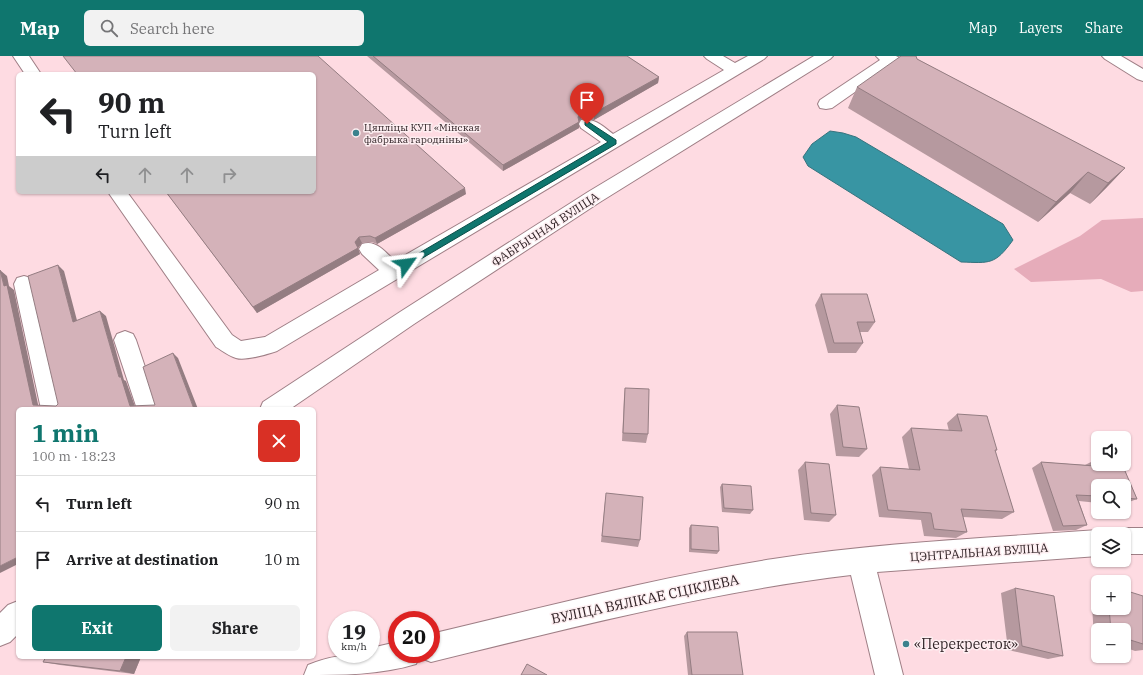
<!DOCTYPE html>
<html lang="en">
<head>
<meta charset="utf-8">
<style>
	:root { --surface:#fff; --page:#f2f2f2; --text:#202124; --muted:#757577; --line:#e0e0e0; --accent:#0f766e }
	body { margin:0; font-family:"IBM Plex Serif",serif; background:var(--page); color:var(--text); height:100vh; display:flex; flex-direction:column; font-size:15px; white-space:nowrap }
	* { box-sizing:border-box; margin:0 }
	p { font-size:13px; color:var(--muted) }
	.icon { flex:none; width:22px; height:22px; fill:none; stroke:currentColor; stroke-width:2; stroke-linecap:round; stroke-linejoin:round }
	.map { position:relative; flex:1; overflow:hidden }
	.drawer { position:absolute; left:16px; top:351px; width:300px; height:252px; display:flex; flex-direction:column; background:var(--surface); border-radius:6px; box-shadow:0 1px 3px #0004 }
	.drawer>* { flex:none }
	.guide { position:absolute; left:16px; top:16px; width:300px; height:122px; border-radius:6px; box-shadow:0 1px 3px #0004; background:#fff; color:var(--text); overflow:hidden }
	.fabs { position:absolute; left:1091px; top:375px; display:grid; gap:8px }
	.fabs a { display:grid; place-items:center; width:40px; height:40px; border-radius:6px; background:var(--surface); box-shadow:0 1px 3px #0004; font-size:20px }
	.speed { position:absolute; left:328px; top:555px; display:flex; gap:8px; font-size:20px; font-weight:700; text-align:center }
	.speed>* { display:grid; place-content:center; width:52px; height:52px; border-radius:50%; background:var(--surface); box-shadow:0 1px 3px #0004; line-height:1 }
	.speed small { font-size:10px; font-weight:400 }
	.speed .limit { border:6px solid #d22; background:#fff; color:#111 }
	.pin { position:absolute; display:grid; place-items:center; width:34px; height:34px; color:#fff; margin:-41px -17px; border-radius:50% 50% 50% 0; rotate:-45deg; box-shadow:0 0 4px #0007 }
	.pin .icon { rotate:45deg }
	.me { position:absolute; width:44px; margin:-22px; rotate:59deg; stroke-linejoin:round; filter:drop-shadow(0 0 3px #0008) }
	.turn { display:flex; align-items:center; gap:14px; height:84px; padding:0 16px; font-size:18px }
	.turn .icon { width:52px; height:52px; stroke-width:2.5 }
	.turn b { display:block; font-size:28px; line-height:34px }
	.lanes { display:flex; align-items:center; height:38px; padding:0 16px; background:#0003; justify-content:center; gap:20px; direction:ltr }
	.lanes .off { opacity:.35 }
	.round { display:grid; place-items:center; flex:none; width:42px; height:42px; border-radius:6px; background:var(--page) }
	.head { display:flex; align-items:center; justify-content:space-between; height:68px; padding:0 16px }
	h1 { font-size:24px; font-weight:700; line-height:30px; color:var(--accent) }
	.action { display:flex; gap:8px; margin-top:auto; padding:8px 16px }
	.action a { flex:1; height:46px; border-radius:6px; background:var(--accent); color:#fff; font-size:16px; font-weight:700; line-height:46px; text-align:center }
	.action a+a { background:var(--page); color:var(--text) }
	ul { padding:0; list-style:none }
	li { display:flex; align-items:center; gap:12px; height:56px; padding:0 16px; border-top:1px solid var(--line) }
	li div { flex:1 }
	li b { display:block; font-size:15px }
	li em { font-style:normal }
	header { display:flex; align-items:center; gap:24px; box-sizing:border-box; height:56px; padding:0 20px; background:var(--accent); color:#fff }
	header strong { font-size:19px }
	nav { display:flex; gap:22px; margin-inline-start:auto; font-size:14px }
	.search { width:280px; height:36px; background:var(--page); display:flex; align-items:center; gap:10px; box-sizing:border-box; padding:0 14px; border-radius:6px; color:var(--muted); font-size:15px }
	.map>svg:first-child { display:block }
	.green { fill:#e6acba }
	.water { fill:#3895a3; stroke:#36737e }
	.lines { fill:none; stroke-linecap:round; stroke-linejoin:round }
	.minor-casing { stroke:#9f7f86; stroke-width:2 }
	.minor { fill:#fff; fill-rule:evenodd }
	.wall { fill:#b6999f }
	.shaded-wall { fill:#947d82 }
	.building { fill:#d4b2b9; stroke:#947d82 }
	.route { fill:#0f766e; stroke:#0a4d48 }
	.poi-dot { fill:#3b828d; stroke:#fdeef1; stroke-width:1.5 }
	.labels { text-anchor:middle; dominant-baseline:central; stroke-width:3; stroke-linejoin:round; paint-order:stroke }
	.far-poi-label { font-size:10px; fill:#302326; stroke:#fdeef1; text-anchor:start }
	.street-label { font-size:12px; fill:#302326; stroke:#fdeef1 }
	.near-street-label { font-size:14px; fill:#302326; stroke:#fdeef1 }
	.near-poi-label { font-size:14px; fill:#302326; stroke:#fdeef1; text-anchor:start }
</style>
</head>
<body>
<header>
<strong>Map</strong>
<div class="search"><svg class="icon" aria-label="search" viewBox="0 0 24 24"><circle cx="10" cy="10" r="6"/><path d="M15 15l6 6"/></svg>Search here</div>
<nav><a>Map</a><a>Layers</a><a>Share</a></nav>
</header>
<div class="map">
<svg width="1143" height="619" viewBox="0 0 1143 619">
	<rect width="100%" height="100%" fill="#fedbe2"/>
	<path class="green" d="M 1143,162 L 1143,235 L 1131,236 L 1101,223 L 1031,226 L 1014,213 L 1080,180 L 1102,164 Z"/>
	<path class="water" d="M 830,75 L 843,77 L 856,81 L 1003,168 L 1013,184 C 995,209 990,207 961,206 L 808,110 L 803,101 L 812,88 Z"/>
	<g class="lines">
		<defs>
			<path id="minor" d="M 13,0 L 29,0 L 41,18 L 25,18 Z
				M 704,0 L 723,0 L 735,7 L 748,0 L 767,0 L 764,3 L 277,295 C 268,298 245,305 236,302 C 229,300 223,295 216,291 L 108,136 L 127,136 L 232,279 L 241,285 L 265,281 L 379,214 L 362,198 L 359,193 L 362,188 C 376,183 385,196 395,205 L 601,86 L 581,72 L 579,68 L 581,64 C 594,61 604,71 613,78 L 724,14 L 707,3 Z
				M 814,0 L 833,0 L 830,3 L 600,146 L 414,268 L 290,353 L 260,353 L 263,346 L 400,256 L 588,136 Z
				M 876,0 L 896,0 L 926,16 L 928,19 L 926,22 L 920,24 L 914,22 L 892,10 L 832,52 L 826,53 L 820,52 L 818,48 L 820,44 L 880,4 Z
				M 1102,0 L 1121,0 L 1143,13 L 1143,25 L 1137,23 L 1105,3 Z
				M 24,220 L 31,222 L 34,228 L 63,353 L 41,353 L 14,228 L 17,222 Z
				M 125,275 L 133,278 L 136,284 L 159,353 L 137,353 L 114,284 L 117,278 Z
				M 1124,472 L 1143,472 L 1143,498 L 1124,498 L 1124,478 L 1114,478 L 1115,476 Z
				M 1098,474 L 1107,478 L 1098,478 L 1098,500 L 877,516 L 903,619 L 875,619 L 851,519 C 709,536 570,572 431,606 L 421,602 L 420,599 L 416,608 C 380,619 342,619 304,619 L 308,609 C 329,600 349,598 371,598 L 371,592 L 397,586 L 397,598 L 431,598 L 431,578 C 545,551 658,521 773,503 C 881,486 989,482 1098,474 Z
				M 18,545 L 18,578 L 10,586 L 0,590 L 0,557 L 8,549 Z"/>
		</defs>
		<use href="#minor" class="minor-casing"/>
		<use href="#minor" class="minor"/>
	</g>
	<path class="wall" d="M 367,0 L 627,0 L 659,21 L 658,27 L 594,64 L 581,63 L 579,65 L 579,72 L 503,115 Z
		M 917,3 L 1125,112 L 1106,132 L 1090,148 L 1070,137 L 1038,166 L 848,52 L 857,31 Z
		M 166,136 L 466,138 L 377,188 L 372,186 L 362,187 L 358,192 L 360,198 L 257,257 Z
		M 821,238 L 875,266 L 868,276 L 860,276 L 863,287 L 856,297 L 828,297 L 815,249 Z
		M 625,332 L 648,378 L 646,387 L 622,385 L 624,341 Z
		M 837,349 L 867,393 L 859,401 L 836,400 L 830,358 Z
		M 957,358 L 997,394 L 995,395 L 1014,456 L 1002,463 L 963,461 L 967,476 L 956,482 L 924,480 L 921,464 L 879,461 L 872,419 L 880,411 L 909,413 L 902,381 L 911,372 L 949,375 L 947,367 Z
		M 1093,405 L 1098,405 L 1098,408 L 1122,408 L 1137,443 L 1124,448 L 1124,430 L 1098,430 L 1098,447 L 1079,445 L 1087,469 L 1076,474 L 1053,475 L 1032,412 L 1041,406 L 1085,409 Z
		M 805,406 L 836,459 L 829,466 L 804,464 L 798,414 Z
		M 722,428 L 753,454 L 750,458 L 722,456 L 720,431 Z
		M 605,445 L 640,484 L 638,491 L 601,486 Z
		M 691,469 L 719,495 L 717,498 L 689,496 L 689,472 Z
		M 1098,531 L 1098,552 L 1124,552 L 1143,540 L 1143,594 L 1135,595 L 1124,591 L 1124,574 L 1098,574 L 1098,583 L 1094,581 L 1091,534 Z
		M 1015,532 L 1063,600 L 1048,603 L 1008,594 L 1001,537 Z
		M 687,576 L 743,619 L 688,619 L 684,580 Z
		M 46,601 L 141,601 L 134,618 L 60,609 L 43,606 Z"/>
	<path class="shaded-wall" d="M 659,21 L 658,27 L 594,64 L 594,57 Z
		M 581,56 L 581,63 L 578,67 L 579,66 L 579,72 L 503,115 L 503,109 Z
		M 1125,112 L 1106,132 L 1090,148 L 1108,127 Z
		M 1088,116 L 1070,137 L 1038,166 L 1056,146 Z
		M 465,132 L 466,138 L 377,188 L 375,182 Z
		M 359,181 L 362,187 L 358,192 L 360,198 L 257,257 L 253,251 L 355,186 Z
		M 58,209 L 64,215 L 79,272 L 73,266 Z
		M 0,214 L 7,220 L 9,230 L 14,234 L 39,353 L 33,349 L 4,230 Z
		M 100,255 L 106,260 L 124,324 L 126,325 L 136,353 L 130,350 L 119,321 Z
		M 173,297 L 178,302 L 198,353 L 194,353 Z
		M 18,501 L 18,508 L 0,517 L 0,510 Z
		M 126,601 L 141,601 L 134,618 L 120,615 Z"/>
	<path class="building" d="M 63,0 L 318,0 L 465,132 L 375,182 L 370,180 L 359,181 L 355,186 L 358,192 L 253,251 L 166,136 L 314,136 L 314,18 L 77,18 Z
		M 373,0 L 627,0 L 659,21 L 594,57 L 581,56 L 578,61 L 579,66 L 503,109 Z
		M 901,0 L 916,0 L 917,3 L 1125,112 L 1108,127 L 1088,116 L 1056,146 L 857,31 Z
		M 58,209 L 73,266 L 100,255 L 119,321 L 121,321 L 130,350 L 155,349 L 143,311 L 173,297 L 194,353 L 18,353 L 18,501 L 0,510 L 0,214 L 4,230 L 7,229 L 33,349 L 56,350 L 58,348 L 28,220 Z
		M 821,238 L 867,238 L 875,266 L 857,266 L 863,287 L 834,287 Z
		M 625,332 L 649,333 L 648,378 L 623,377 Z
		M 837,349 L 859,351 L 867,393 L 843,391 Z
		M 957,358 L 987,360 L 997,394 L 995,394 L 1014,456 L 961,453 L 967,476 L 934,473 L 931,457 L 888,454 L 880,411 L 920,414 L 911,372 L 962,375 Z
		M 1093,405 L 1098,405 L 1098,408 L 1122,408 L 1137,443 L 1124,442 L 1124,430 L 1098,430 L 1098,440 L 1076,439 L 1087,469 L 1063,470 L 1041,406 L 1095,410 Z
		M 805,406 L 829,408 L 836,459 L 811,457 Z
		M 722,428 L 751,430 L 753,454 L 724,452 Z
		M 606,437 L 643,441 L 640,484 L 602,480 Z
		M 691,469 L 718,471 L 719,495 L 691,493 Z
		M 1015,532 L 1054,540 L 1063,600 L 1022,590 Z
		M 1124,534 L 1143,540 L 1143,588 L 1124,582 L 1124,574 L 1111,574 L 1109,552 L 1124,552 Z
		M 687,576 L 737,576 L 743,619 L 692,619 Z
		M 46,601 L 126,601 L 120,615 L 43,606 Z
		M 527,608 L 547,619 L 521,619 Z"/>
	<path class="route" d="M 587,65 L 616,84 L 616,88 L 409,210 L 404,210 L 402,208 L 404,206 L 608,86 L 585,69 L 585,66 Z"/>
	<g class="poi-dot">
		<circle cx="356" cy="77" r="4"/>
		<circle cx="906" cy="588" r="4"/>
	</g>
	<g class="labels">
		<g class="far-poi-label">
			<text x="364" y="71">Цяпліцы КУП «Мінская<tspan x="364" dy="12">фабрыка гародніны»</tspan></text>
		</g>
		<g class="street-label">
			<text transform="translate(545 173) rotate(-33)">ФАБРЫЧНАЯ ВУЛІЦА</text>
			<text transform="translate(979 496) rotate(-4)">ЦЭНТРАЛЬНАЯ ВУЛІЦА</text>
		</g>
		<g class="near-street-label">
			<text transform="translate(645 543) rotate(-12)">ВУЛІЦА ВЯЛІКАЕ СЦІКЛЕВА</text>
		</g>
		<g class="near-poi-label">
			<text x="914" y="588">«Перекресток»</text>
		</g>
	</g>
</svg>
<div class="fabs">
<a><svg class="icon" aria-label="sound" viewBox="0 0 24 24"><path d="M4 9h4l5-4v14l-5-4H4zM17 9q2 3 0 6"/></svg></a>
<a><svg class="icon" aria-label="search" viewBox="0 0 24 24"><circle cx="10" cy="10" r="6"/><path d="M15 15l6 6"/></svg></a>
<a><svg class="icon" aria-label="layers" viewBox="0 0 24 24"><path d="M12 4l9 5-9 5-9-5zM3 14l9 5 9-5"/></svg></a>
<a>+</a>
<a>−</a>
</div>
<div class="speed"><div>19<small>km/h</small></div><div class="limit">20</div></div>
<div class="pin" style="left:587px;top:68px;background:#d93025"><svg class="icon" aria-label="arrive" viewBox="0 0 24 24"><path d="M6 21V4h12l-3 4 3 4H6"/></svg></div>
<svg class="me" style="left:406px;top:208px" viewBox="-20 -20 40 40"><path d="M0-17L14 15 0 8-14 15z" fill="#0f766e" stroke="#fff" stroke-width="4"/></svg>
<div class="guide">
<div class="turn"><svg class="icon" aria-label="left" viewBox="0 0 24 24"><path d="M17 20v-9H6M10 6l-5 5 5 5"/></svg><div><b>90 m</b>Turn left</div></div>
<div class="lanes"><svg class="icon" aria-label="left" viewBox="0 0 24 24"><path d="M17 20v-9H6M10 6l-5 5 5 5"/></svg><svg class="icon off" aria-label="ahead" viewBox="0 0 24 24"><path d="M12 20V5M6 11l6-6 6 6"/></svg><svg class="icon off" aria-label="ahead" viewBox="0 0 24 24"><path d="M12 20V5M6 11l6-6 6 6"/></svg><svg class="icon off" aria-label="right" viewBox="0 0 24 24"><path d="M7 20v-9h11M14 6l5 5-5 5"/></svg></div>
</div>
<section class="drawer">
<div class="head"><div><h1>1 min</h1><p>100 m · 18:23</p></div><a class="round" style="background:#d93025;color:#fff"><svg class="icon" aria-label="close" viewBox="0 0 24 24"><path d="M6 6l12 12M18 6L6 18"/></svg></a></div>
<ul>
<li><svg class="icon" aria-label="left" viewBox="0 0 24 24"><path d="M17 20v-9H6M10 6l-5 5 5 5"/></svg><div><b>Turn left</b></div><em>90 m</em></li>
<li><svg class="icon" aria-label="arrive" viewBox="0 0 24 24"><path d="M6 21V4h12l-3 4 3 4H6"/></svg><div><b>Arrive at destination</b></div><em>10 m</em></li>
</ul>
<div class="action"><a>Exit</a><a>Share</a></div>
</section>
</div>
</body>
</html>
